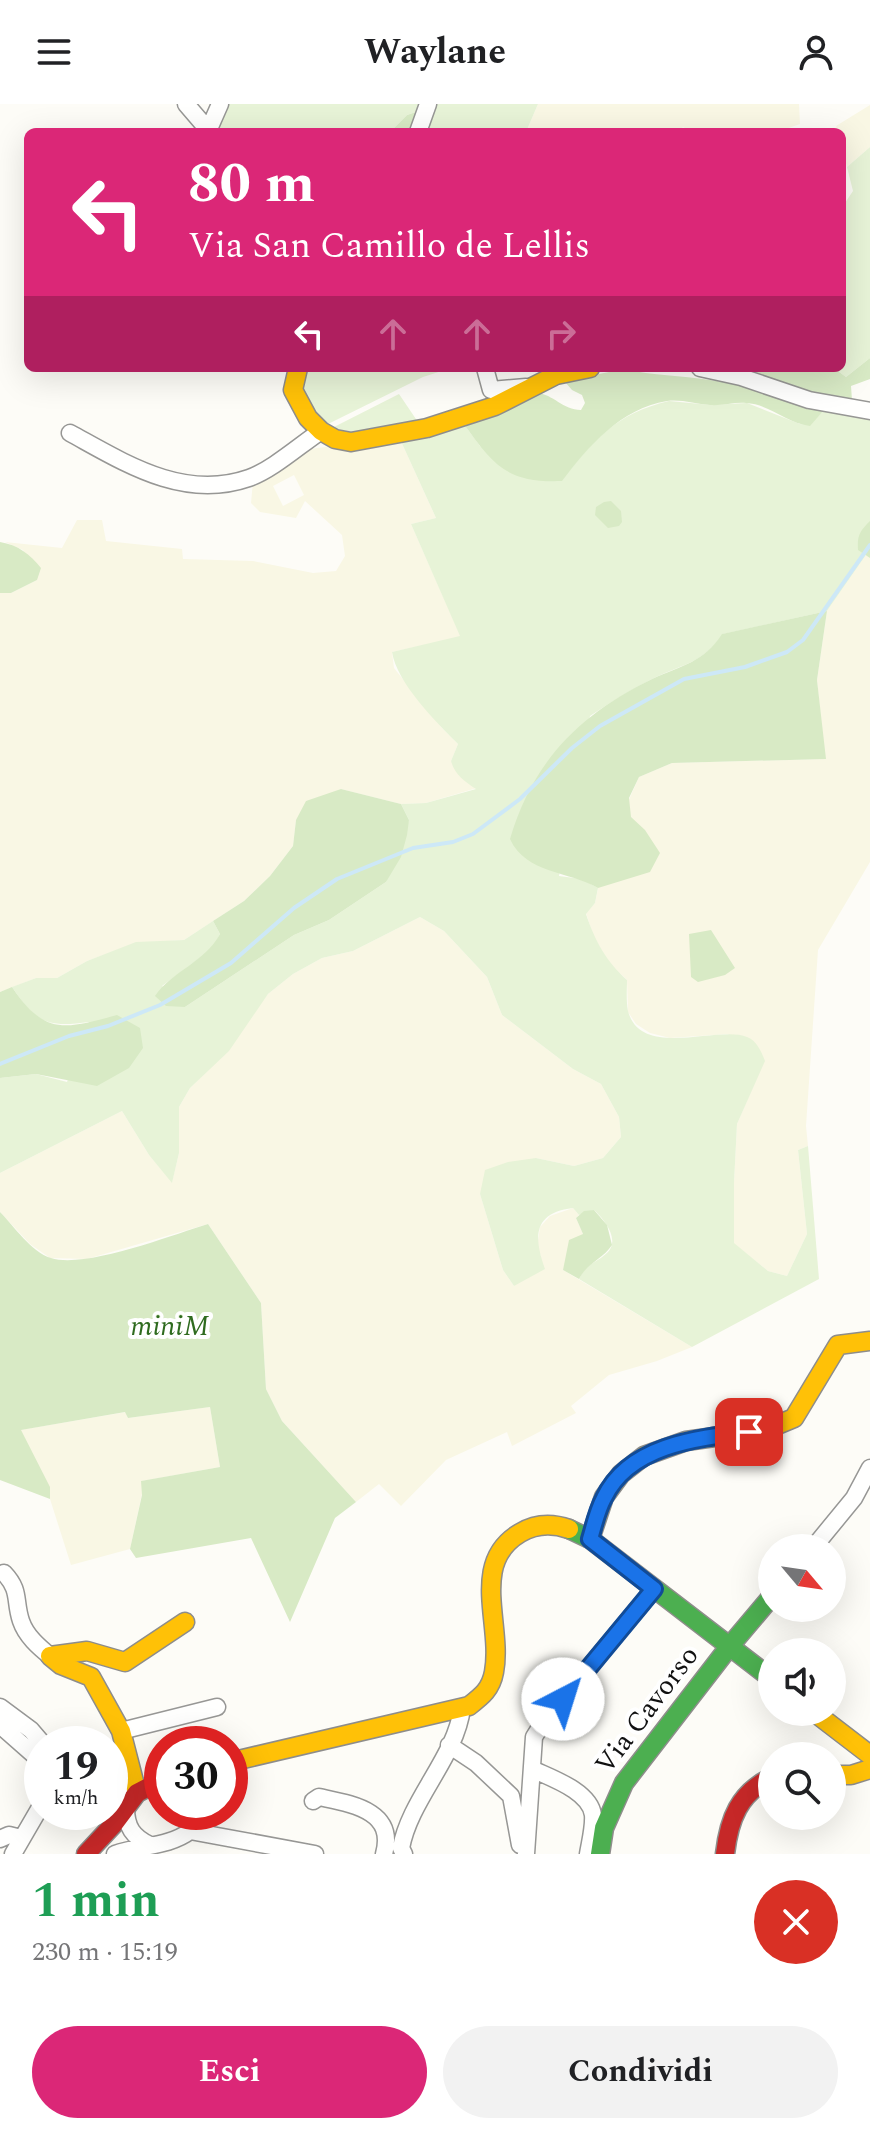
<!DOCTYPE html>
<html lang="it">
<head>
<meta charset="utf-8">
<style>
	:root { --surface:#fff; --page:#f2f2f2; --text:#202124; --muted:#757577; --accent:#db2777 }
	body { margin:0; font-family:Spectral,serif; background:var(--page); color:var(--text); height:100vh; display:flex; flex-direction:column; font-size:30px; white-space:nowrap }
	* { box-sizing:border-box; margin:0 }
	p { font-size:26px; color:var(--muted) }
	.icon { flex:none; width:44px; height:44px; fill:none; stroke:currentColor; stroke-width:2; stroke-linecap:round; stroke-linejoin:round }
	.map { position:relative; height:1750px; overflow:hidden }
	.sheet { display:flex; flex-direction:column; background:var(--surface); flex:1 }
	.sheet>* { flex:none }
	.hud { position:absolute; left:24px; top:24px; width:822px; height:244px; border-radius:12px; box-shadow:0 8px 32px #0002; background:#db2777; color:#fff; overflow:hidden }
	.needle { width:52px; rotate:119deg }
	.fabs { position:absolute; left:758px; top:1430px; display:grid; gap:16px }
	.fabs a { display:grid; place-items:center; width:88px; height:88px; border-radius:50%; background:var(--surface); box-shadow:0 8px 32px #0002; font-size:40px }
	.speed { position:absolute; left:24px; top:1622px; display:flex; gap:16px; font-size:40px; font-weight:700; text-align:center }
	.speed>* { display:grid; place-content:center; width:104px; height:104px; border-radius:50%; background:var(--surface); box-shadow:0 8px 32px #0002; line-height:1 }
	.speed small { font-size:20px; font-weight:400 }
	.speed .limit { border:12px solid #d22; background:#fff; color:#111 }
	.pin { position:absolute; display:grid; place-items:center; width:68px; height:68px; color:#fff; margin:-34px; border-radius:16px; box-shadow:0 4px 12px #0006 }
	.me { position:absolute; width:88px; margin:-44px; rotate:40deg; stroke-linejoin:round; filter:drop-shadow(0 0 6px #0008) }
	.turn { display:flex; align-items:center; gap:28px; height:168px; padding:0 32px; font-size:36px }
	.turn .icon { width:104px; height:104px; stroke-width:2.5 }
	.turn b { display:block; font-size:56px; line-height:68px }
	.lanes { display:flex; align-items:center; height:76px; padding:0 32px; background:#0003; justify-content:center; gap:40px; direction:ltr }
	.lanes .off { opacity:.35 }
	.round { display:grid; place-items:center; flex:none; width:84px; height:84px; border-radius:42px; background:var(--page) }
	.overview { display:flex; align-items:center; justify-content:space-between; height:136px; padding:0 32px }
	h1 { font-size:48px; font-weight:700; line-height:60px; color:#1e9e55 }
	.action { display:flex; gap:16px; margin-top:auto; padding:16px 32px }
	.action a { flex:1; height:92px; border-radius:48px; background:var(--accent); color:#fff; font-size:32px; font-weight:700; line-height:92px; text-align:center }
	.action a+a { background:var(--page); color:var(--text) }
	header { display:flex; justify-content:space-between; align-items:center; height:104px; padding:0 32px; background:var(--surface); font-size:36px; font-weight:700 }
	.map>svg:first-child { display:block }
	.farmland { fill:#f9f7e4; fill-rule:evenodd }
	.green { fill:#e7f3d7 }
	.forest { fill:#d8eac5 }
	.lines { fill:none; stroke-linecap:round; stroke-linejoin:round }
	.stream { stroke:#cde8f7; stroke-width:4 }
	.street-casing { stroke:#979795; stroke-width:19 }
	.fast-casing { stroke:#8e8d8b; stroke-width:21 }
	.slow-casing { stroke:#8e8d8b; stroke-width:21 }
	.jam-casing { stroke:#8e8d8b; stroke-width:21 }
	.street { stroke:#fffffe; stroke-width:16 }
	.fast { stroke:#4caf50; stroke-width:18 }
	.slow { stroke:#ffc107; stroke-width:18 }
	.jam { stroke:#c62828; stroke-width:18 }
	.route-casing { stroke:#114b97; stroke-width:20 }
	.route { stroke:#1a73e8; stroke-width:14 }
	.labels { text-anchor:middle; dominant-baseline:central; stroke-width:8; stroke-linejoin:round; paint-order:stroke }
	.park-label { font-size:28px; font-style:italic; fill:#2f6b1f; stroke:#fff }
	.street-label { font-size:28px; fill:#111; stroke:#fff }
</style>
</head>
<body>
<header><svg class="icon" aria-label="menu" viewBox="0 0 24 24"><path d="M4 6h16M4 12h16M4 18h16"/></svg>Waylane<svg class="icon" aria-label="person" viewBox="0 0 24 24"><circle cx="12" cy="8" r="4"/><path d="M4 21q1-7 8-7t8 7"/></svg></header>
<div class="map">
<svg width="870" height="1750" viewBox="0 0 870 1750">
	<rect width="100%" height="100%" fill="#fdfcf7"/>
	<path class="farmland" d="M 538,0 L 799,0 L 800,20 L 777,28 L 692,28 L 683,23 L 678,28 L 526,28 Z
		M 870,1 L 870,43 L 847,63 L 842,44 L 842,28 L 838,28 L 836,22 Z
		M 399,333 L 436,414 L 411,420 L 461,533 L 392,548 L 394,564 L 442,624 L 458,640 L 451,657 L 477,684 L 426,699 L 401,700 L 341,685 L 296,716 L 293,742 L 270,772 L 244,797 L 184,836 L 136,839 L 87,857 L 57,874 L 36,874 L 0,888 L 0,489 L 11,489 L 37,476 L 23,446 L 5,438 L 62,444 L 77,416 L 102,416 L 106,437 L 182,445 L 183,455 L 253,457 L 313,469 L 336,467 L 345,452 L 342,431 L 305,397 L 296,414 L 260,408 L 251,399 L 253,377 L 310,345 ZM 294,371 L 304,391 L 283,402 L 273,382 Z
		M 870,450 L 870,758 L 818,846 L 806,1022 L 808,1042 L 798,1046 L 807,1130 L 787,1172 L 768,1167 L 734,1140 L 734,1079 L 737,1020 L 764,957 L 728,930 L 670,934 L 650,929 L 636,920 L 628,908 L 627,876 L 609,859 L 593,831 L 586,809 L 595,799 L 606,747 L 639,673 L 672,659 L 825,655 L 817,576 L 827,507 L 865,452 Z
		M 420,813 L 444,827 L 487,873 L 502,911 L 573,965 L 601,980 L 619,1013 L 621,1033 L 603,1054 L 574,1062 L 536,1054 L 480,1090 L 503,1166 L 514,1182 L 541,1152 L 537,1144 L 540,1123 L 550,1112 L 573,1104 L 579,1111 L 576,1114 L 583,1130 L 563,1166 L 692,1243 L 657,1257 L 609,1271 L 571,1302 L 576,1309 L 512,1342 L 507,1328 L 446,1356 L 401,1402 L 379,1380 L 356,1398 L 282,1317 L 266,1285 L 261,1199 L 208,1120 L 87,1155 L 50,1154 L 30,1140 L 0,1108 L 0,1069 L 122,1007 L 149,1051 L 172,1078 L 179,1049 L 179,1003 L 190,984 L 206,968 L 268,890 L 293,870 L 322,854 L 353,847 Z
		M 210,1303 L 220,1363 L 142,1377 L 142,1390 L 130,1445 L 71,1461 L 50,1395 L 49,1383 L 20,1326 L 126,1308 L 128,1314 Z"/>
	<path class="green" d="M 226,0 L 423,0 L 418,17 L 416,8 L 407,11 L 390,28 L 217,28 Z
		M 434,0 L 538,0 L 526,28 L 424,28 Z
		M 870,43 L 870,254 L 846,273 L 834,264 L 842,264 L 842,98 L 845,99 L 853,87 L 847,63 Z
		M 304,264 L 451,264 L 423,273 L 324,322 L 302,290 Z
		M 399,290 L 420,321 L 364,330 L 332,324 Z
		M 669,297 L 711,301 L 747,299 L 800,320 L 809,321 L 824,306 L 870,313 L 870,445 L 827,507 L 723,530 C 701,561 681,560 650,576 C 629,587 609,599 590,612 L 559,772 L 582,775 L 598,784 L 595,799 L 586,810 C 595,837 606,857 627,876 C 627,885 626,897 628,907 C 641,956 718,921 747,933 C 757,937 761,947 765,957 L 737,1020 L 734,1079 L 734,1139 L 768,1167 L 787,1172 L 807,1130 L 798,1046 L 808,1042 L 819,1175 L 692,1243 L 579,1175 C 588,1157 596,1160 608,1148 C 620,1135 604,1115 594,1106 L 579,1111 L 573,1104 C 532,1109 534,1134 545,1165 L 514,1182 L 503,1166 L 480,1090 L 485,1066 L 508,1058 L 536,1054 L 574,1062 L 603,1054 L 621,1033 L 619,1013 L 601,980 L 573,965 L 502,911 L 487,873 L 444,827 L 420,813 L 353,847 L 322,854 L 293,870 L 268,890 L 229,947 L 190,984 L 179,1003 L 179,1049 L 172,1079 L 149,1051 L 122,1007 L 0,1069 L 0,974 L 36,970 L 67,978 L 89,918 C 46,924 36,918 12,883 L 36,874 L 57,874 L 87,857 L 136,838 L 184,836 L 213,817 L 220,830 L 213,844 L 162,882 L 185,903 L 294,831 L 329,816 L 386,778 L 409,716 L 401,700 L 426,699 L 476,685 C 464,677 455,671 451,657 L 458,640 C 435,617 397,579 392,548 L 460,532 L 411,420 L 436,414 L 399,333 L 463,319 L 480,342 L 561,377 C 595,335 615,310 669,297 Z"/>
	<path class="forest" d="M 416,8 L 418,17 L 414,28 L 390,28 L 407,11 Z
		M 870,254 L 870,275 L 851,282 L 852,296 L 812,292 L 728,264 L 834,264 L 846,273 Z
		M 624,265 C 654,272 680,271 710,276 C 750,282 786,293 824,306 L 810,322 C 787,319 769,300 746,299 C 734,298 722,302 710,301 C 696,300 681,295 667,297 C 620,305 589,342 562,377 C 507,379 494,362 463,319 L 537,289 C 553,290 563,306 581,306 L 585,299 L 582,291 L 572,286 L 566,279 L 579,274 Z
		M 611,397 L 621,407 L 622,418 L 619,422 L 608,424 L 595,411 L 596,403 L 604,398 Z
		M 870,417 L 870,454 L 858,446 C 857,431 860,427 870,417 Z
		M 0,438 C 18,441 30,450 41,464 L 37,476 L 11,489 L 0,489 Z
		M 827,507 L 817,576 L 826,655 L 672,659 L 639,673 L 629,694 L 631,713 L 645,726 L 660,749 L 650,768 L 598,784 C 569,767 526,770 510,735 C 533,657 580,610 652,575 C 682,561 703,559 722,530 Z
		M 341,685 L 401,700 L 409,716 L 407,731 L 401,753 L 386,778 L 329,816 L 294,831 L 185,903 L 166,902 L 155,892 C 172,867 205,858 220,830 L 213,817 L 244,797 L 270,772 L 293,742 L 296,716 L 306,697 Z
		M 711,826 L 735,864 L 725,871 L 698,878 L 691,873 L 689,830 Z
		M 12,883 C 45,932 65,925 117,911 L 140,924 L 143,944 L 129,964 L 97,982 L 36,970 L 0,974 L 0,888 Z
		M 594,1106 L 607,1121 L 612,1141 C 603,1155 588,1158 579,1175 L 563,1166 L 569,1136 L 583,1130 L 576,1114 L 584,1107 Z
		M 0,1108 C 14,1122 31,1148 51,1154 C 85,1165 172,1131 208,1120 L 261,1199 L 266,1285 L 282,1317 L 356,1398 L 335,1414 L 290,1518 L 251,1434 L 136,1454 L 130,1445 L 142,1391 L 141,1377 L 220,1363 L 210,1303 L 128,1314 L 125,1308 L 21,1326 L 50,1383 L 50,1395 L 0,1376 Z"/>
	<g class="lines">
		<path class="stream" d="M 0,960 L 69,932 L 108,922 L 160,901 L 231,859 L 294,804 L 337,775 L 413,744 L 453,738 L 473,730 L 520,695 L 572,644 L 600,622 L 684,575 L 745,563 L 787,548 L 803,536 L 870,441"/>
		<defs>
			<path id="street" d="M 186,0 L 210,28
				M 209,25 L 220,0
				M 418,28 L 428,0
				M 485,264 L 491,286 L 526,283
				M 700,264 L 741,273 L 809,296 L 870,307
				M 70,329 C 125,359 183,397 249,374 C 272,366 300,341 321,327
				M 813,1444 L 854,1394 L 870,1364
				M 4,1469 C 21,1487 14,1496 21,1517 C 26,1532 39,1543 50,1552
				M 0,1603 L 31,1626 L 43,1640
				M 0,1621 L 42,1658
				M 121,1627 L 217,1603
				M 449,1641 L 476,1659 L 511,1692 L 520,1741
				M 532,1665 C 551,1674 590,1687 593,1711 C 594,1723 590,1738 588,1750
				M 110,1685 L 137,1689
				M 313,1697 L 319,1693 C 351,1700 396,1706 384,1750
				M 126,1704 C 126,1723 133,1733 150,1741
				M 0,1735 L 9,1731 L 21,1734
				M 13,1750 L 42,1700
				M 115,1750 C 140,1741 169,1743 190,1727 L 315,1750
				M 404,1750 L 401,1744 C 410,1695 456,1653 462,1604
				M 526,1750 L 534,1633 L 544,1617 L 654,1485"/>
			<path id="fast" d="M 569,1425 L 590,1435 L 772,1575
				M 600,1750 L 604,1724 L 624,1679 L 729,1543 L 772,1492"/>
			<path id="slow" d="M 298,264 L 293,286 L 308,314 L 321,327 L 335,335 L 351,338 L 427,324 L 495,302 L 556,271 L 590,264
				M 590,1435 L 604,1393 L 621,1370 L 644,1352 L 686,1337 L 765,1326 L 794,1314 L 838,1241 L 870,1237
				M 814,1608 L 870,1651
				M 230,1658 L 469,1602 C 482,1592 491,1585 494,1568 C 503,1521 469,1459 520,1429 C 535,1420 552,1419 569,1425
				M 832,1671 L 851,1671 L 870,1665
				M 137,1689 L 121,1627 L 91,1573 L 61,1561 L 50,1552 L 87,1547 L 125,1558 L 185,1518"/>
			<path id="jam" d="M 86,1750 L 113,1721 L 137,1689 L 162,1676
				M 725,1750 C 729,1715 739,1689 772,1673"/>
		</defs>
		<use href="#street" class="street-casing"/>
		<use href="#fast" class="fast-casing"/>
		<use href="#slow" class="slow-casing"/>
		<use href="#jam" class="jam-casing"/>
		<use href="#street" class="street"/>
		<use href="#fast" class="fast"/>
		<use href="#slow" class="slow"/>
		<use href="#jam" class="jam"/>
	</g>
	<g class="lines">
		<defs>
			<path id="route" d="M 563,1595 L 654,1485 L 590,1435 C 594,1422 597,1407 604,1394 C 629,1341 697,1334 749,1328"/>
		</defs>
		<use href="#route" class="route-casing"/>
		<use href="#route" class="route"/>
	</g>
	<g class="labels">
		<g class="park-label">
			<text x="170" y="1222">miniM</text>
		</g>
		<g class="street-label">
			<text transform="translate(647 1606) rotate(-53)">Via Cavorso</text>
		</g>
	</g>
</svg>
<div class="fabs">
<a><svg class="needle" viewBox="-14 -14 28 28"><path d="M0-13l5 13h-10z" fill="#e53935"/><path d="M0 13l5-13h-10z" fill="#757577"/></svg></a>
<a><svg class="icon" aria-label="sound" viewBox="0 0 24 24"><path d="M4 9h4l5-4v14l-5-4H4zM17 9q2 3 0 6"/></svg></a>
<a><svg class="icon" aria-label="search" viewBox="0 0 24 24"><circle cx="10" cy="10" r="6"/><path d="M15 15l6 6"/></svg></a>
</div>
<div class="speed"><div>19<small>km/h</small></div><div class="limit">30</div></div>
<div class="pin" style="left:749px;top:1328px;background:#d93025"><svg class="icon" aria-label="arrive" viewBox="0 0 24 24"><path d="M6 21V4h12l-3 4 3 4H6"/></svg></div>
<svg class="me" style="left:563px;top:1595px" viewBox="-20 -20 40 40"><circle r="19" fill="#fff"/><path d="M0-13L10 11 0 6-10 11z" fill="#1a73e8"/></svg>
<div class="hud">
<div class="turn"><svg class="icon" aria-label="left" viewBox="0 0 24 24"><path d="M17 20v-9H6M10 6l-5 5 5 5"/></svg><div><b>80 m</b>Via San Camillo de Lellis</div></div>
<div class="lanes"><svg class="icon" aria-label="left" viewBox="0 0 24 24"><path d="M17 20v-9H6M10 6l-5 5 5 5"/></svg><svg class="icon off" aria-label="ahead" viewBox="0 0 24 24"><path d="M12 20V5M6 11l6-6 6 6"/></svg><svg class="icon off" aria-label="ahead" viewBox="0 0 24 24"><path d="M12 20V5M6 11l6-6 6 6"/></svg><svg class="icon off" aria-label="right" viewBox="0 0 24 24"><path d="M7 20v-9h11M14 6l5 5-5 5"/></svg></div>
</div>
</div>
<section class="sheet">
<div class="overview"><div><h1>1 min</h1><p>230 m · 15:19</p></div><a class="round" style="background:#d93025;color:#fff"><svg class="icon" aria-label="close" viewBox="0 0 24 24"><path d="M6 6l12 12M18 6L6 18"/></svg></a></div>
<div class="action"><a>Esci</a><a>Condividi</a></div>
</section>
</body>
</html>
